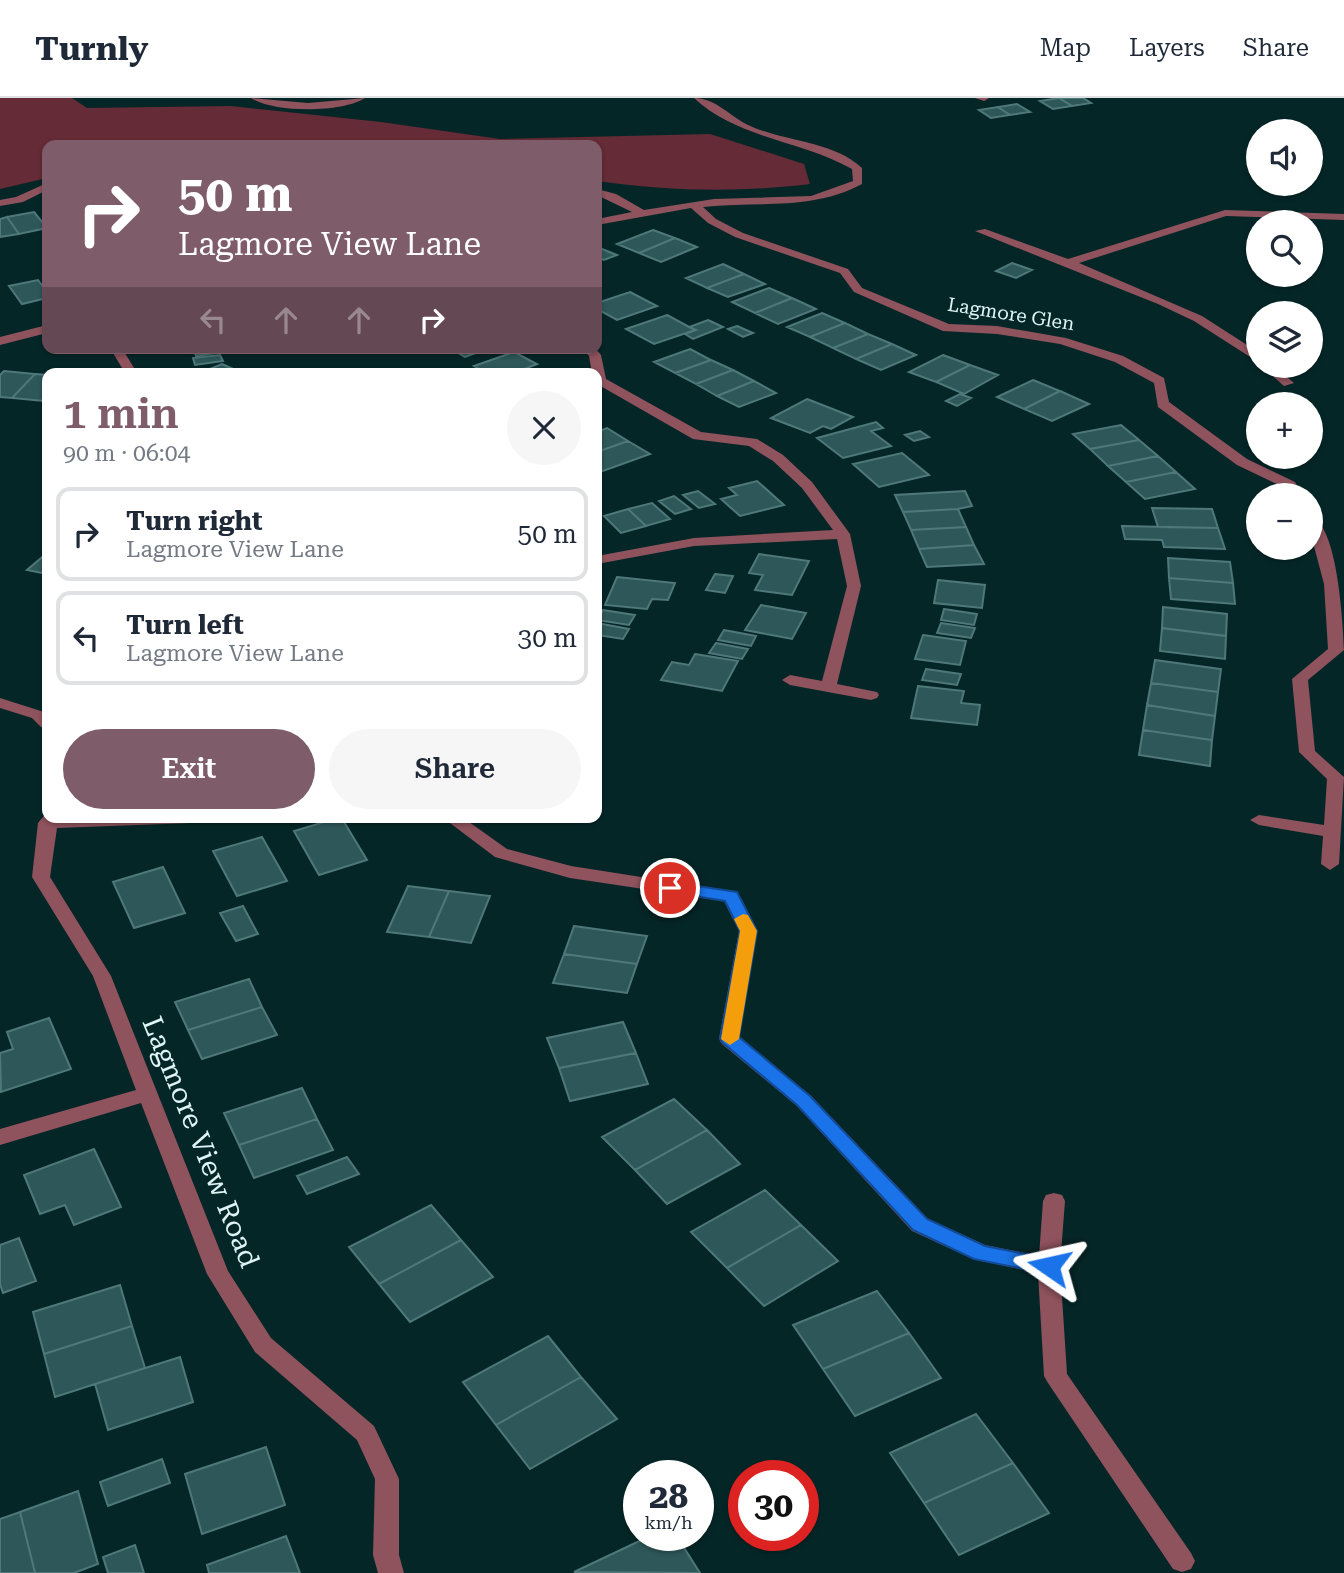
<!DOCTYPE html>
<html lang="en">
<head>
<meta charset="utf-8">
<style>
	:root { --surface:#fff; --page:#f6f6f7; --text:#1f2937; --muted:#747a83; --line:#e0e1e3; --accent:#7e5c6a }
	body { margin:0; font-family:"Roboto Serif",serif; background:var(--page); color:var(--text); height:100vh; display:flex; flex-direction:column; font-size:26px; white-space:nowrap }
	* { box-sizing:border-box; margin:0 }
	p { font-size:23px; color:var(--muted) }
	.icon { flex:none; width:38px; height:38px; fill:none; stroke:currentColor; stroke-width:2; stroke-linecap:round; stroke-linejoin:round }
	.map { position:relative; flex:1; overflow:hidden }
	.drawer { position:absolute; left:42px; top:270px; width:560px; height:455px; display:flex; flex-direction:column; background:var(--surface); border-radius:14px; box-shadow:0 2px 5px #0004 }
	.drawer>* { flex:none }
	.hud { position:absolute; left:42px; top:42px; width:560px; height:214px; border-radius:14px; box-shadow:0 2px 5px #0004; background:#7e5c6a; color:#fff; overflow:hidden }
	.buttons { position:absolute; left:1246px; top:21px; display:grid; gap:14px }
	.buttons a { display:grid; place-items:center; width:77px; height:77px; border-radius:50%; background:var(--surface); box-shadow:0 2px 5px #0004; font-size:35px }
	.speed { position:absolute; left:623px; top:1362px; display:flex; gap:14px; font-size:35px; font-weight:700; text-align:center }
	.speed>* { display:grid; place-content:center; width:91px; height:91px; border-radius:50%; background:var(--surface); box-shadow:0 2px 5px #0004; line-height:1 }
	.speed small { font-size:18px; font-weight:400 }
	.speed .limit { border:10px solid #d22; background:#fff; color:#111 }
	.pin { position:absolute; display:grid; place-items:center; width:60px; height:60px; color:#fff; margin:-30px; border:4px solid #fff; border-radius:50%; box-shadow:0 2px 7px #0007 }
	.me { position:absolute; width:77px; margin:-38px; rotate:281deg; stroke-linejoin:round; filter:drop-shadow(0 0 5px #0008) }
	.turn { display:flex; align-items:center; gap:24px; height:147px; padding:0 21px; font-size:32px }
	.turn .icon { width:91px; height:91px; stroke-width:2.5 }
	.turn b { display:block; font-size:49px; line-height:60px }
	.lanes { display:flex; align-items:center; height:66px; padding:0 21px; background:#0003; justify-content:center; gap:35px; direction:ltr }
	.lanes .off { opacity:.35 }
	.round { display:grid; place-items:center; flex:none; width:74px; height:74px; border-radius:37px; background:var(--page) }
	.summary { display:flex; align-items:center; justify-content:space-between; height:119px; padding:0 21px }
	h1 { font-size:42px; font-weight:600; line-height:52px; color:var(--accent) }
	.primary-button { display:flex; gap:14px; margin-top:auto; padding:14px 21px }
	.primary-button a { flex:1; height:80px; border-radius:42px; background:var(--accent); color:#fff; font-size:28px; font-weight:600; line-height:80px; text-align:center }
	.primary-button a+a { background:var(--page); color:var(--text) }
	ul { padding:0; list-style:none }
	li { display:flex; align-items:center; gap:21px; height:94px; margin:0 14px 10px; padding:0 7px; border:4px solid var(--line); border-radius:14px }
	li div { flex:1 }
	li b { display:block; font-size:26px }
	li em { font-style:normal }
	header { display:flex; align-items:center; gap:42px; box-sizing:border-box; height:98px; padding:0 35px; background:var(--surface); border-bottom:2px solid var(--line) }
	header strong { font-size:33px }
	nav { display:flex; gap:38px; margin-inline-start:auto; font-size:24px }
	.map>svg:first-child { display:block }
	.green { fill:#652b36 }
	.building { fill:#2e5759; stroke:#4e7879; stroke-width:2 }
	.lines { fill:none; stroke-linecap:round; stroke-linejoin:round }
	.minor { fill:#8f535d; fill-rule:evenodd }
	.route { fill:#1a73e8; stroke:#114b97; stroke-width:2 }
	.slow { fill:#f59e0b }
	.labels { text-anchor:middle; dominant-baseline:central; stroke-width:7; stroke-linejoin:round; paint-order:stroke }
	.far-street-label { font-size:19px; fill:#def4f5; stroke:#052627 }
	.near-street-label { font-size:28px; fill:#def4f5; stroke:#052627 }
</style>
</head>
<body>
<header>
<strong>Turnly</strong>
<nav><a>Map</a><a>Layers</a><a>Share</a></nav>
</header>
<div class="map">
<svg width="1344" height="1475" viewBox="0 0 1344 1475">
	<rect width="100%" height="100%" fill="#052627"/>
	<path class="green" d="M 0,0 L 72,0 L 87,10 L 231,8 L 381,24 L 500,41 L 710,36 L 804,66 L 810,86 C 738,95 668,93 597,83 L 597,47 L 47,47 L 47,80 L 0,91 Z"/>
	<path class="building" d="M 1059,0 L 1072,8 L 1053,11 L 1040,3 Z
		M 1059,0 L 1083,0 L 1091,5 L 1072,8 Z
		M 1017,6 L 1030,14 L 1010,17 L 998,9 Z
		M 998,9 L 1010,17 L 991,20 L 979,12 Z
		M 34,114 L 47,130 L 19,136 L 7,119 Z
		M 7,119 L 19,136 L 0,139 L 0,121 Z
		M 653,132 L 675,140 L 639,155 L 617,146 Z
		M 675,140 L 697,149 L 661,164 L 639,155 Z
		M 597,149 L 617,157 L 604,162 L 597,159 Z
		M 1012,165 L 1032,172 L 1016,180 L 996,173 Z
		M 723,166 L 744,176 L 707,190 L 686,180 Z
		M 744,176 L 765,186 L 728,199 L 707,190 Z
		M 38,182 L 47,194 L 47,200 L 22,206 L 9,188 Z
		M 769,190 L 792,200 L 755,215 L 732,204 Z
		M 630,194 L 657,208 L 617,222 L 597,211 L 597,205 Z
		M 792,200 L 816,211 L 778,226 L 755,215 Z
		M 822,215 L 845,225 L 810,239 L 787,229 Z
		M 667,217 L 695,232 L 654,246 L 626,231 Z
		M 708,222 L 723,229 L 693,241 L 685,236 L 696,232 L 689,229 Z
		M 845,225 L 868,236 L 833,250 L 810,239 Z
		M 737,228 L 753,235 L 743,239 L 728,231 Z
		M 868,236 L 892,246 L 856,261 L 833,250 Z
		M 892,246 L 916,257 L 881,272 L 856,261 Z
		M 222,250 L 223,254 L 196,258 L 194,251 Z
		M 450,250 L 489,250 L 465,259 Z
		M 690,251 L 711,262 L 675,275 L 654,264 Z
		M 514,254 L 537,266 L 514,275 L 486,275 L 474,268 Z
		M 220,257 L 223,263 L 195,267 L 193,260 Z
		M 943,257 L 970,267 L 936,284 L 909,274 Z
		M 711,262 L 733,272 L 696,286 L 675,275 Z
		M 222,266 L 242,275 L 200,275 Z
		M 970,267 L 998,277 L 964,296 L 936,284 Z
		M 733,272 L 754,283 L 717,298 L 696,286 Z
		M 4,273 L 35,276 L 12,300 L 0,299 L 0,277 Z
		M 35,276 L 47,277 L 47,300 L 44,303 L 12,300 Z
		M 1033,282 L 1060,293 L 1024,311 L 997,299 Z
		M 754,283 L 776,295 L 739,309 L 717,298 Z
		M 1060,293 L 1089,306 L 1052,323 L 1024,311 Z
		M 960,296 L 971,300 L 957,308 L 946,303 Z
		M 807,301 L 853,319 L 831,331 L 823,328 L 810,335 L 771,320 Z
		M 876,324 L 883,330 L 871,333 L 891,348 L 843,360 L 817,340 Z
		M 1121,327 L 1139,342 L 1090,351 L 1073,336 Z
		M 607,330 L 628,343 L 597,354 L 597,334 Z
		M 920,333 L 929,339 L 914,343 L 905,337 Z
		M 1139,342 L 1158,358 L 1108,368 L 1090,351 Z
		M 628,343 L 650,356 L 603,373 L 597,369 L 597,354 Z
		M 902,355 L 929,377 L 879,389 L 853,366 Z
		M 1158,358 L 1176,374 L 1126,384 L 1108,368 Z
		M 1176,374 L 1195,391 L 1145,401 L 1126,384 Z
		M 757,383 L 784,407 L 740,418 L 721,401 L 737,397 L 729,390 Z
		M 698,393 L 715,406 L 699,410 L 683,397 Z
		M 965,393 L 972,408 L 958,411 L 903,414 L 895,397 Z
		M 674,398 L 691,411 L 675,416 L 659,403 Z
		M 652,405 L 670,421 L 646,428 L 628,411 Z
		M 1152,410 L 1212,411 L 1218,430 L 1158,429 Z
		M 628,411 L 646,428 L 621,435 L 604,418 Z
		M 958,411 L 966,429 L 911,432 L 903,414 Z
		M 1122,428 L 1218,430 L 1225,451 L 1164,449 L 1162,442 L 1125,441 Z
		M 966,429 L 974,447 L 919,451 L 911,432 Z
		M 974,447 L 984,466 L 927,469 L 919,451 Z
		M 47,455 L 47,476 L 27,472 Z
		M 759,456 L 809,463 L 792,497 L 755,492 L 763,477 L 749,475 Z
		M 1168,460 L 1230,464 L 1233,485 L 1169,480 Z
		M 715,476 L 733,478 L 725,495 L 706,492 Z
		M 617,479 L 675,485 L 668,502 L 652,501 L 647,511 L 605,507 Z
		M 1169,480 L 1233,485 L 1235,506 L 1171,501 Z
		M 938,482 L 985,487 L 982,510 L 934,505 Z
		M 761,507 L 806,515 L 792,541 L 745,532 Z
		M 1163,509 L 1227,516 L 1226,538 L 1162,530 Z
		M 944,511 L 977,516 L 974,527 L 941,522 Z
		M 603,512 L 635,517 L 629,527 L 597,522 Z
		M 597,525 L 629,531 L 623,541 L 597,537 Z
		M 941,525 L 975,530 L 971,540 L 937,535 Z
		M 1162,530 L 1226,538 L 1225,561 L 1160,553 Z
		M 724,532 L 756,538 L 751,548 L 718,542 Z
		M 923,537 L 966,543 L 960,567 L 915,561 Z
		M 716,545 L 748,551 L 742,561 L 709,555 Z
		M 695,556 L 738,563 L 722,593 L 661,582 L 672,564 L 689,567 Z
		M 1155,562 L 1221,571 L 1218,594 L 1151,585 Z
		M 926,571 L 961,576 L 957,587 L 922,582 Z
		M 1151,585 L 1218,594 L 1215,618 L 1147,607 Z
		M 918,588 L 964,593 L 961,605 L 980,607 L 977,627 L 911,620 Z
		M 1147,607 L 1215,618 L 1212,642 L 1143,632 Z
		M 1143,632 L 1212,642 L 1210,668 L 1139,657 Z
		M 341,719 L 367,762 L 319,777 L 294,733 Z
		M 262,739 L 287,783 L 237,798 L 213,753 Z
		M 163,769 L 185,815 L 134,830 L 113,784 Z
		M 408,788 L 449,793 L 429,839 L 387,834 Z
		M 449,793 L 490,798 L 471,845 L 429,839 Z
		M 243,808 L 258,836 L 236,843 L 220,815 Z
		M 574,828 L 647,838 L 637,866 L 564,856 Z
		M 564,856 L 637,866 L 627,895 L 553,885 Z
		M 249,881 L 262,909 L 188,932 L 175,904 Z
		M 262,909 L 277,937 L 202,961 L 188,932 Z
		M 49,920 L 71,971 L 1,994 L 0,955 L 13,951 L 7,934 Z
		M 623,924 L 636,955 L 559,970 L 547,940 Z
		M 636,955 L 648,986 L 570,1003 L 559,970 Z
		M 302,990 L 317,1021 L 239,1047 L 224,1015 Z
		M 674,1001 L 707,1032 L 635,1072 L 602,1039 Z
		M 317,1021 L 333,1052 L 254,1080 L 239,1047 Z
		M 707,1032 L 740,1066 L 667,1106 L 635,1072 Z
		M 94,1051 L 121,1109 L 74,1127 L 65,1107 L 40,1116 L 24,1077 Z
		M 347,1059 L 359,1076 L 307,1096 L 297,1078 Z
		M 765,1092 L 801,1127 L 727,1170 L 691,1134 Z
		M 431,1107 L 461,1142 L 379,1186 L 349,1149 Z
		M 801,1127 L 838,1163 L 764,1208 L 727,1170 Z
		M 19,1140 L 36,1183 L 3,1195 L 0,1186 L 0,1147 Z
		M 461,1142 L 493,1179 L 410,1224 L 379,1186 Z
		M 120,1187 L 132,1228 L 44,1256 L 33,1214 Z
		M 877,1193 L 909,1235 L 823,1271 L 793,1227 Z
		M 132,1228 L 145,1270 L 55,1299 L 44,1256 Z
		M 909,1235 L 941,1280 L 855,1318 L 823,1271 Z
		M 548,1238 L 581,1279 L 496,1327 L 463,1284 Z
		M 180,1259 L 193,1304 L 108,1332 L 95,1286 Z
		M 581,1279 L 617,1321 L 530,1371 L 496,1327 Z
		M 976,1316 L 1013,1365 L 924,1405 L 890,1355 Z
		M 266,1349 L 285,1407 L 202,1436 L 185,1376 Z
		M 162,1361 L 170,1385 L 108,1408 L 100,1384 Z
		M 1013,1365 L 1049,1415 L 959,1457 L 924,1405 Z
		M 78,1393 L 98,1466 L 74,1475 L 35,1475 L 20,1414 Z
		M 20,1414 L 35,1475 L 0,1475 L 0,1421 Z
		M 652,1437 L 676,1437 L 700,1475 L 574,1474 Z
		M 286,1438 L 300,1475 L 209,1475 L 207,1467 Z
		M 135,1447 L 144,1475 L 108,1475 L 103,1459 Z"/>
	<g class="lines">
		<path class="minor" d="M 251,0 L 308,5 L 365,0 C 342,15 274,15 251,0 Z
			M 694,0 C 715,0 729,17 746,26 C 782,44 832,42 862,70 L 862,86 C 812,113 757,103 703,109 L 716,121 L 743,135 L 848,171 L 862,190 L 949,226 L 997,228 L 1066,240 L 1123,258 L 1164,280 L 1169,304 L 1247,361 L 1295,384 L 1303,397 L 1289,397 L 1285,390 L 1237,367 L 1158,309 L 1154,285 L 1115,264 L 1060,246 L 997,236 L 943,233 L 854,194 L 840,175 L 735,139 L 708,125 L 691,110 L 597,127 L 597,121 L 632,114 L 597,97 L 597,91 L 616,96 L 644,112 L 714,101 L 811,98 L 853,83 L 852,71 C 801,42 738,41 694,0 Z
			M 975,0 L 989,0 L 984,3 Z
			M 47,85 L 47,92 L 23,104 L 0,108 L 0,102 L 16,99 Z
			M 1225,112 L 1344,116 L 1344,122 L 1226,118 L 1079,165 L 1202,218 L 1258,254 L 1258,264 L 1194,223 L 1158,206 L 975,133 L 985,131 L 1068,161 Z
			M 47,227 L 47,235 L 0,247 L 0,239 Z
			M 110,250 L 122,250 L 137,275 L 125,275 Z
			M 582,250 L 595,250 L 601,257 L 606,281 L 701,334 L 757,341 L 783,357 L 812,384 L 850,436 L 861,488 L 837,586 L 877,594 L 879,597 L 877,600 L 871,602 L 790,587 L 782,582 L 790,577 L 822,583 L 847,488 L 837,441 L 694,448 L 597,466 L 597,458 L 694,440 L 833,432 L 802,390 L 773,363 L 749,348 L 693,341 L 597,286 L 597,275 L 592,275 L 589,258 Z
			M 1261,268 L 1274,268 L 1294,285 L 1284,288 Z
			M 1311,419 C 1338,427 1343,527 1344,552 L 1308,582 L 1315,653 L 1344,679 L 1339,766 L 1330,772 L 1321,766 L 1323,738 L 1259,727 L 1250,722 L 1259,717 L 1324,727 L 1327,681 L 1299,654 L 1292,581 L 1328,551 L 1324,486 L 1311,437 Z
			M 0,600 L 44,614 L 47,617 L 47,631 L 41,629 L 32,620 L 0,610 Z
			M 47,714 L 47,719 L 226,719 L 218,724 L 57,730 L 50,779 L 111,878 L 228,1173 L 271,1240 L 374,1328 L 399,1381 L 399,1457 L 404,1475 L 378,1475 L 373,1457 L 375,1381 L 357,1342 L 255,1254 L 207,1176 L 141,1005 L 0,1047 L 0,1031 L 136,992 L 93,878 L 32,779 L 38,725 Z
			M 442,719 L 462,719 L 507,751 L 571,768 L 737,794 L 757,833 L 739,939 L 811,998 L 928,1121 L 985,1147 L 1039,1158 L 1043,1103 L 1046,1097 L 1054,1095 L 1062,1097 L 1065,1103 L 1060,1168 L 1067,1276 L 1191,1455 L 1195,1463 L 1191,1471 L 1182,1474 L 1173,1471 L 1048,1285 L 1044,1278 L 1038,1175 L 973,1161 L 912,1133 L 797,1008 L 722,946 L 719,941 L 739,833 L 724,803 L 570,780 L 495,759 Z"/>
	</g>
	<path class="route" d="M 670,784 L 737,794 L 757,833 L 739,939 L 810,998 L 927,1121 L 985,1148 L 1056,1162 L 1059,1168 L 1056,1173 L 1049,1176 L 974,1161 L 913,1132 L 797,1007 L 723,945 L 720,941 L 740,833 L 725,803 L 664,793 L 664,786 Z"/>
	<path class="slow" d="M 743,816 L 748,817 L 757,833 L 739,941 L 730,947 L 721,941 L 740,833 L 734,821 Z"/>
	<g class="labels">
		<g class="far-street-label">
			<text transform="translate(1011 216) rotate(9)">Lagmore Glen</text>
		</g>
		<g class="near-street-label">
			<text transform="translate(201 1044) rotate(68)">Lagmore View Road</text>
		</g>
	</g>
</svg>
<div class="buttons">
<a><svg class="icon" aria-label="sound" viewBox="0 0 24 24"><path d="M4 9h4l5-4v14l-5-4H4zM17 9q2 3 0 6"/></svg></a>
<a><svg class="icon" aria-label="search" viewBox="0 0 24 24"><circle cx="10" cy="10" r="6"/><path d="M15 15l6 6"/></svg></a>
<a><svg class="icon" aria-label="layers" viewBox="0 0 24 24"><path d="M12 4l9 5-9 5-9-5zM3 14l9 5 9-5"/></svg></a>
<a>+</a>
<a>−</a>
</div>
<div class="speed"><div>28<small>km/h</small></div><div class="limit">30</div></div>
<div class="pin" style="left:670px;top:790px;background:#d93025"><svg class="icon" aria-label="arrive" viewBox="0 0 24 24"><path d="M6 21V4h12l-3 4 3 4H6"/></svg></div>
<svg class="me" style="left:1049px;top:1168px" viewBox="-20 -20 40 40"><path d="M0-17L14 15 0 8-14 15z" fill="#1a73e8" stroke="#fff" stroke-width="4"/></svg>
<div class="hud">
<div class="turn"><svg class="icon" aria-label="right" viewBox="0 0 24 24"><path d="M7 20v-9h11M14 6l5 5-5 5"/></svg><div><b>50 m</b>Lagmore View Lane</div></div>
<div class="lanes"><svg class="icon off" aria-label="left" viewBox="0 0 24 24"><path d="M17 20v-9H6M10 6l-5 5 5 5"/></svg><svg class="icon off" aria-label="ahead" viewBox="0 0 24 24"><path d="M12 20V5M6 11l6-6 6 6"/></svg><svg class="icon off" aria-label="ahead" viewBox="0 0 24 24"><path d="M12 20V5M6 11l6-6 6 6"/></svg><svg class="icon" aria-label="right" viewBox="0 0 24 24"><path d="M7 20v-9h11M14 6l5 5-5 5"/></svg></div>
</div>
<section class="drawer">
<div class="summary"><div><h1>1 min</h1><p>90 m · 06:04</p></div><a class="round"><svg class="icon" aria-label="close" viewBox="0 0 24 24"><path d="M6 6l12 12M18 6L6 18"/></svg></a></div>
<ul>
<li><svg class="icon" aria-label="right" viewBox="0 0 24 24"><path d="M7 20v-9h11M14 6l5 5-5 5"/></svg><div><b>Turn right</b><p>Lagmore View Lane</p></div><em>50 m</em></li>
<li><svg class="icon" aria-label="left" viewBox="0 0 24 24"><path d="M17 20v-9H6M10 6l-5 5 5 5"/></svg><div><b>Turn left</b><p>Lagmore View Lane</p></div><em>30 m</em></li>
</ul>
<div class="primary-button"><a>Exit</a><a>Share</a></div>
</section>
</div>
</body>
</html>
